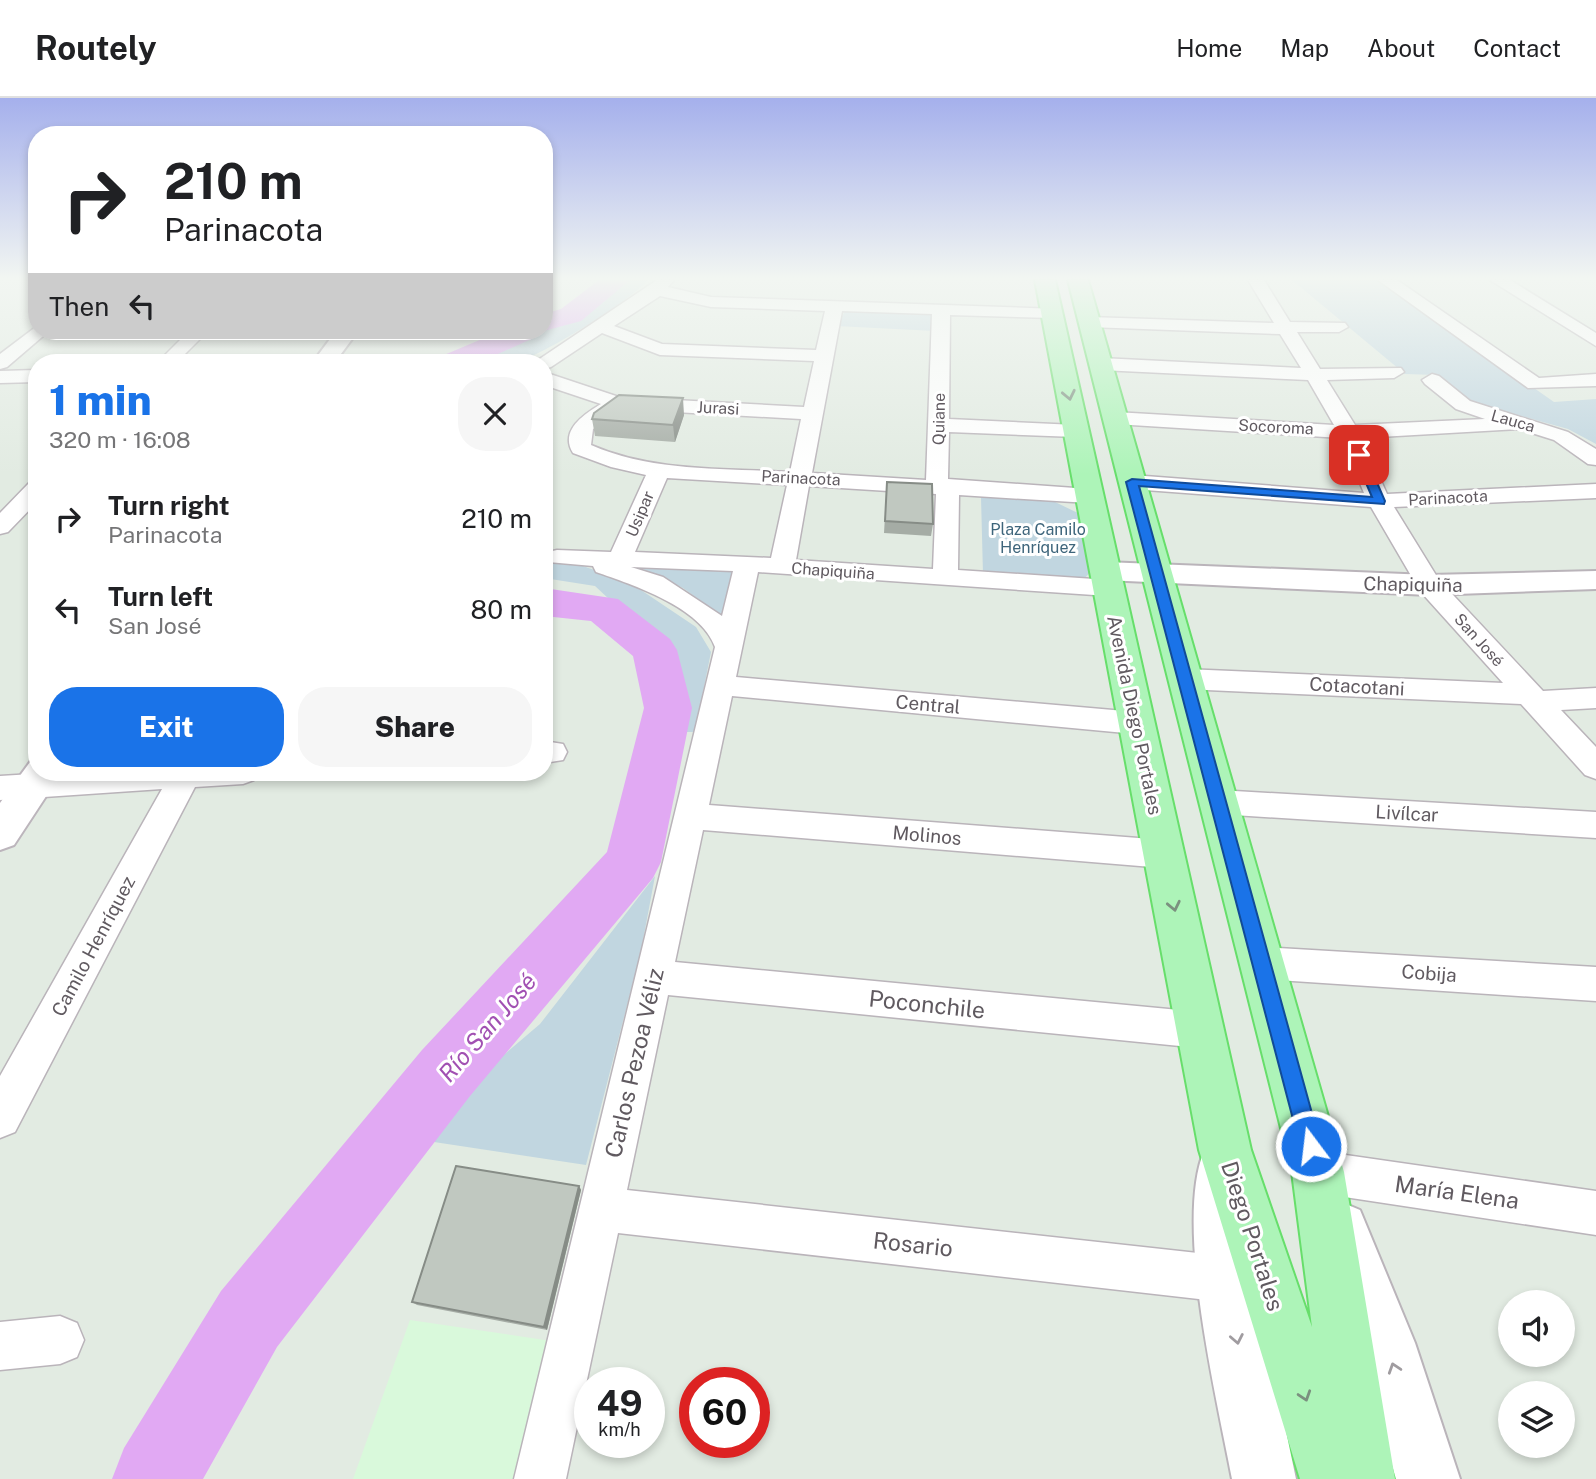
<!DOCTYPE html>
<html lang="en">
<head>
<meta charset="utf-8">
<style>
	:root { --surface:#fff; --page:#f6f6f6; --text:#202124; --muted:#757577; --line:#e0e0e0; --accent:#1a73e8 }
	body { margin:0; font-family:"Public Sans",sans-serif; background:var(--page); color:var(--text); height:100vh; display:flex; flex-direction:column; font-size:26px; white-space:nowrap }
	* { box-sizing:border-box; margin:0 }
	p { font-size:23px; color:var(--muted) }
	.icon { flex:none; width:38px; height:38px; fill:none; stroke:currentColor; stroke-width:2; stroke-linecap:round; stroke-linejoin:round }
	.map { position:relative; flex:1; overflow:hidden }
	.sheet { position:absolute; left:28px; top:256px; width:525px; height:427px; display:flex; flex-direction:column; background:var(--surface); border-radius:28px; box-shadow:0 4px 10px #0003 }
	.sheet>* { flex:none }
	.top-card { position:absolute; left:28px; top:28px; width:525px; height:214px; border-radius:28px; box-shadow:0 4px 10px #0003; background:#fff; color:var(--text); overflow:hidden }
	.fabs { position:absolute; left:1498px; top:1192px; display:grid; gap:14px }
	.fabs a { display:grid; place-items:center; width:77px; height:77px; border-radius:50%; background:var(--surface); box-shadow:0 4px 10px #0003; font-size:35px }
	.speed { position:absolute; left:574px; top:1269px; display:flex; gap:14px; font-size:35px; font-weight:700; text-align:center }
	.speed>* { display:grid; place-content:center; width:91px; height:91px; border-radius:50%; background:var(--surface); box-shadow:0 4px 10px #0003; line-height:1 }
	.speed small { font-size:18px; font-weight:400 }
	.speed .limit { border:10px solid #d22; background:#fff; color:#111 }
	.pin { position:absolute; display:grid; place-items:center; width:60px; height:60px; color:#fff; margin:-30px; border-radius:14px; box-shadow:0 4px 10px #0006 }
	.me { position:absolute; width:77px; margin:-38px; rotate:345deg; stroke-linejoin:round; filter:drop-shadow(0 0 5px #0008) }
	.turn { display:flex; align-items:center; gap:24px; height:147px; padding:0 21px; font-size:32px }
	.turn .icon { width:91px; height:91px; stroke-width:2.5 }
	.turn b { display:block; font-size:49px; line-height:60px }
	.then { display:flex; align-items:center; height:66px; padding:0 21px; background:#0003; gap:14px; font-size:26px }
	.round { display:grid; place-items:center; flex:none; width:74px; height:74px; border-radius:28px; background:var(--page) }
	.summary { display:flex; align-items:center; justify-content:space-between; height:119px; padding:0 21px }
	h1 { font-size:42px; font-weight:800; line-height:52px; color:var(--accent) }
	.button { display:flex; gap:14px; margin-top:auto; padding:14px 21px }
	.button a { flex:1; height:80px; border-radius:28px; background:var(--accent); color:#fff; font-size:28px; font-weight:800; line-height:80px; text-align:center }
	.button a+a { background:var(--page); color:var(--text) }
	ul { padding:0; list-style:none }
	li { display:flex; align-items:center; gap:21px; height:91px; padding:0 21px }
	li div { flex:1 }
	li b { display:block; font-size:26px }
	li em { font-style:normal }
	header { display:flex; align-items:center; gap:42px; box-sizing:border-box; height:98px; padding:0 35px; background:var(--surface); border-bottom:2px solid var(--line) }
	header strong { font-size:33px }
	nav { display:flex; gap:38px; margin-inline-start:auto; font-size:24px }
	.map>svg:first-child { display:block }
	.commercial { fill:#d9f9db }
	.green { fill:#c1d6e0 }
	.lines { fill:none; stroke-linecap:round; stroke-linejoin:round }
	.river { fill:#e1a9f3; fill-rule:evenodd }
	.minor-casing { stroke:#bab4ba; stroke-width:3 }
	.tertiary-casing { stroke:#bab4ba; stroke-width:4 }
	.secondary-casing { stroke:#bcb5bc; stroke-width:4 }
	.primary-casing { stroke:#67de6b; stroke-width:4 }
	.minor { fill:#fff; fill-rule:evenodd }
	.tertiary { fill:#fff; fill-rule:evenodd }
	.secondary { fill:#fff; fill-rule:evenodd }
	.primary { fill:#adf4b8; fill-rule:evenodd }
	.wall { fill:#a5aca5 }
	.shaded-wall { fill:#868c86 }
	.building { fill:#c0c8c0; stroke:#868c86; stroke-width:2 }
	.oneway { stroke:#7b907f }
	.oneway2 { stroke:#a09ca0 }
	.route { fill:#1a73e8; stroke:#114b97; stroke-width:2 }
	.labels { text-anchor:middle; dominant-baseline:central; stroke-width:6; stroke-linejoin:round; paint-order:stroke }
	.far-street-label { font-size:16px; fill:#605a60; stroke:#fff }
	.far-park-label { font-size:16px; fill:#3e657b; stroke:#fff }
	.street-label { font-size:19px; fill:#605a60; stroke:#fff }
	.near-street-label { font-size:23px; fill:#605a60; stroke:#fff }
	.near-water-label { font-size:24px; font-style:italic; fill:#a150b2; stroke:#fff }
</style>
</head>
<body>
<header>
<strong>Routely</strong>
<nav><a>Home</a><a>Map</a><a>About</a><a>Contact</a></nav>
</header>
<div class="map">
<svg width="1596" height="1381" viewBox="0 0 1596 1381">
	<rect width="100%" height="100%" fill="#e2ebe2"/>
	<path class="commercial" d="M 410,1222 L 558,1244 L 520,1381 L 353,1381 Z"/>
	<path class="green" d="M 629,182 L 648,182 C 627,205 549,253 520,263 C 505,269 481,264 465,264 L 496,247 L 544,233 L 544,230 Z
		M 1292,182 L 1380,182 L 1554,304 L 1596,301 L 1596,346 L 1568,331 L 1474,305 L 1436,277 L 1405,276 Z
		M 846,212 L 935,215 L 935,233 L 836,228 Z
		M 981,399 L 1053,403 L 1082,417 L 1095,469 L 1083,482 L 983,476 Z
		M 544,460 L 580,467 L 629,484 L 696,529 L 711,554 L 695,634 L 679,634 L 678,583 L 653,542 L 595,488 L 544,480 Z
		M 634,467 L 736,472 L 725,517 L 717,515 L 683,490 Z
		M 655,778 L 641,853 L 586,1067 L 434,1044 L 459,995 L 540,926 Z"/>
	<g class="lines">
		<path class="river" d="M 599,182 L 630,182 L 581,223 L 540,234 L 536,239 L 480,264 L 439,264 L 444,257 L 501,233 L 544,233 L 544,216 L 561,211 Z
			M 544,490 L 618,501 L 670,541 L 677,552 L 692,610 L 661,764 L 653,780 L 470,998 L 277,1249 L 203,1381 L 112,1381 L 124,1350 L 221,1193 L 422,952 L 607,754 L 644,610 L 633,558 L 591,523 L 544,518 Z"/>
		<defs>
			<path id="minor" d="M 657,182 L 674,182 L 668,189 L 711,199 L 1058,211 L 1061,215 L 1058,219 L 1052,220 L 950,217 L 949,321 L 1076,327 L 1083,329 L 1086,333 L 1083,337 L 1076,339 L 949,334 L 948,381 L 1089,391 L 1097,393 L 1100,398 L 1097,403 L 1089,405 L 959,397 L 958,472 L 1109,482 L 1118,484 L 1122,490 L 1118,496 L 1109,498 L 758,474 L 736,579 L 1136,614 L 1146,617 L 1151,625 L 1146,633 L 1136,636 L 732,598 L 709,707 L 1164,742 L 1176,746 L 1181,756 L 1176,766 L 1164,770 L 703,732 L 675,864 L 1200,914 L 1214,919 L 1219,932 L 1214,945 L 1200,950 L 668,897 L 627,1092 L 1225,1158 L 1241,1165 L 1248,1181 L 1241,1197 L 1225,1204 L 618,1135 L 566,1381 L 514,1381 L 715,549 C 701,509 633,487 596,474 L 593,468 L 548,464 L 545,459 L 548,454 L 557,452 L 611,454 L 646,377 L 611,369 L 573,355 C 559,333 584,316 601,306 L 544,287 L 544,274 L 619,299 L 804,309 L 814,263 L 660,257 L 602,235 L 551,269 L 544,271 L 544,264 L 535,264 ZM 660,198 L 711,209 L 825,213 L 816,252 L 662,246 L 614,228 ZM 842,213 L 932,216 L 926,382 L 812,375 ZM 621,311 L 801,321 L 790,374 C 723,370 653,374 591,347 L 593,331 ZM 667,380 L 787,387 L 771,460 L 635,454 ZM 809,388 L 936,396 L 933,471 L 796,462 ZM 631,469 L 733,473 L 722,518 L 663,479 Z
				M 1248,182 L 1264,182 L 1290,224 L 1345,225 L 1348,229 L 1339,234 L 1297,234 L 1320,271 L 1401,270 L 1404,274 L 1394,280 L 1327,282 L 1355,327 L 1485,321 L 1456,311 L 1425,286 L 1422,282 L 1432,276 L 1439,278 L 1470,303 L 1568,334 L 1596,351 L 1596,367 L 1588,366 L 1554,342 L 1519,331 L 1362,340 L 1387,396 L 1596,386 L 1596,400 L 1394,409 L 1439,482 L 1543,593 L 1596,590 L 1596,610 L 1561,612 L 1596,649 L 1596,681 L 1585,677 L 1521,606 L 1185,591 L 1175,588 L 1171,581 L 1175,574 L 1185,571 L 1503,585 L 1420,493 L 1371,409 L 1132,391 L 1124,389 L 1121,384 L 1124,379 L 1132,377 L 1364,395 L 1341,340 L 1115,326 L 1108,324 L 1105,320 L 1108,316 L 1115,314 L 1334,327 L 1308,282 L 1101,272 L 1092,266 L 1101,260 L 1301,270 L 1280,236 L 1089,229 L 1080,224 L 1089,219 L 1274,225 Z
				M 1378,182 L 1397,182 L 1539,280 L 1596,276 L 1596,288 L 1528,290 Z
				M 1490,182 L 1510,182 L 1596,235 L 1596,248 Z
				M 37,228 L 37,233 L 49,233 L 7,269 L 0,271 L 0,256 Z
				M 189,233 L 208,233 L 177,264 L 158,264 Z
				M 37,272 L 37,284 L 0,285 L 0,273 Z
				M 37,383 L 37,404 L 8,434 L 0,436 L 0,415 L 29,385 Z
				M 544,643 L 563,646 L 567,654 L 563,662 L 544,665 Z
				M 65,674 L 259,674 L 254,682 L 243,686 L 195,689 L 15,1034 L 0,1040 L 0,978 L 162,691 L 0,702 L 0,678 Z
				M 1218,692 L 1596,714 L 1596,740 L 1218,716 L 1207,713 L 1202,704 L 1207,695 Z
				M 1261,849 L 1596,869 L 1596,903 L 1261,881 L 1248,877 L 1243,865 L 1248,853 Z
				M 1318,1053 L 1596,1093 L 1596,1137 L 1318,1095 L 1303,1089 L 1297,1074 L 1303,1059 Z
				M 60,1218 L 77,1225 L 84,1242 L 77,1259 L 60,1266 L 0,1272 L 0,1224 Z"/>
			<path id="tertiary" d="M 1105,464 L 1429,477 L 1596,473 L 1596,491 L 1429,497 L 1105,482 L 1094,480 L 1090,473 L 1094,466 Z
				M 1223,1046 L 1242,1053 L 1249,1072 L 1249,1111 L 1256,1189 L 1296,1381 L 1232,1381 C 1217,1301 1174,1126 1204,1053 Z
				M 1341,1104 L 1360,1112 L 1415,1245 L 1460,1381 L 1396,1381 L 1357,1245 L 1314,1131 L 1322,1112 Z"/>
			<path id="secondary" d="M 336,233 L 358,233 L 335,264 L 313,264 Z
				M 37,662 L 37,674 L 62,674 L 14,747 L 0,752 L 0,705 L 30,664 Z"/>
			<path id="primary" d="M 1035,182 L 1055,182 L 1251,1052 L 1312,1229 L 1292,1074 L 1068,182 L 1088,182 L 1344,1074 L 1395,1381 L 1300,1381 L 1199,1052 Z"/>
		</defs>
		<use href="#minor" class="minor-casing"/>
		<use href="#tertiary" class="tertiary-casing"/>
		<use href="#secondary" class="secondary-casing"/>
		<use href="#primary" class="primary-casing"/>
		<use href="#minor" class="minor"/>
		<use href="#tertiary" class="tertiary"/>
		<use href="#secondary" class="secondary"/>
		<use href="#primary" class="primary"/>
	</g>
	<path class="wall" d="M 684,317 L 675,344 L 595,338 L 592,321 Z
		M 887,384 L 933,426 L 931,438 L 884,435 Z
		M 579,1088 L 581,1092 L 547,1232 L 417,1207 L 412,1204 Z"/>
	<path class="shaded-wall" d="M 683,300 L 684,317 L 675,344 L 673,327 Z
		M 579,1088 L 581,1092 L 547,1232 L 544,1229 Z"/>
	<path class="building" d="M 619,297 L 683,300 L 673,327 L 592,321 L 594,315 Z
		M 887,384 L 932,386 L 933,426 L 885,423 Z
		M 456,1068 L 579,1088 L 544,1229 L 412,1204 Z"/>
	<defs><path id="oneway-chevron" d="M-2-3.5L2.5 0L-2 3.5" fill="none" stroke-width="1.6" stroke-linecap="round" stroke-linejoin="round" transform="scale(1.75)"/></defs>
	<g class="oneway">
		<use href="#oneway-chevron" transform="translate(1069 297) rotate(78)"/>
		<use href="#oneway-chevron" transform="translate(1174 808) rotate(78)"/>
		<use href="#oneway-chevron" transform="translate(1305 1298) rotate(72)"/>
	</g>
	<g class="oneway2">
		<use href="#oneway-chevron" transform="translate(1237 1241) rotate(79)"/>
		<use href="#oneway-chevron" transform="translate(1394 1270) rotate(-108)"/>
	</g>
	<linearGradient id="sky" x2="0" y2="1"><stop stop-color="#a5b0ec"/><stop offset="0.48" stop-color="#f2f6f2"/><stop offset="1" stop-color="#f2f6f2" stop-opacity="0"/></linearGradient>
	<rect width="1596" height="376" fill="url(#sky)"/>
	<path class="route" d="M 1359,354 L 1365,357 L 1385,403 L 1384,406 L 1139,388 L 1321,1048 L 1318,1055 L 1311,1059 L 1303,1055 L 1300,1048 L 1126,384 L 1132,381 L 1372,399 L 1354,357 Z"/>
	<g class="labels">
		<g class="far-street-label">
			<text transform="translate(718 310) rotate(3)">Jurasi</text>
			<text transform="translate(939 321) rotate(-89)">Quiane</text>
			<text transform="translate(1513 323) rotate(16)">Lauca</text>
			<text transform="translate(1276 329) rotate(3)">Socoroma</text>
			<text transform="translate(801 380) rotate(3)">Parinacota</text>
			<text transform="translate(1448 400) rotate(-3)">Parinacota</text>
			<text transform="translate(640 416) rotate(-67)">Usipar</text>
			<text transform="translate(833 473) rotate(4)">Chapiquiña</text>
			<text transform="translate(1479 542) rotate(48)">San José</text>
		</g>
		<g class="far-park-label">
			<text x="1038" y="431">Plaza Camilo<tspan x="1038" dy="18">Henríquez</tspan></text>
		</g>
		<g class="street-label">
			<text transform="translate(1413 486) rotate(1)">Chapiquiña</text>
			<text transform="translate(1357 588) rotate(3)">Cotacotani</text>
			<text transform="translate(928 606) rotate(5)">Central</text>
			<text transform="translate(1135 617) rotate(78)">Avenida Diego Portales</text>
			<text transform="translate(1407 715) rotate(3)">Livílcar</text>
			<text transform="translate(927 737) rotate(5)">Molinos</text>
			<text transform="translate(93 848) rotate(-62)">Camilo Henríquez</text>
			<text transform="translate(1429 875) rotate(4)">Cobija</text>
		</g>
		<g class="near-street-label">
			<text transform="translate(927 906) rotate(6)">Poconchile</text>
			<text transform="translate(634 965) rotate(-77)">Carlos Pezoa Véliz</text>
			<text transform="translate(1457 1094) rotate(8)">María Elena</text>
			<text transform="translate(1253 1138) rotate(72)">Diego Portales</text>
			<text transform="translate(913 1146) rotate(6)">Rosario</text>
		</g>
		<g class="near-water-label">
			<text transform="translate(487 929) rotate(-49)">Río San José</text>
		</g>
	</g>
</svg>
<div class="fabs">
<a><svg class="icon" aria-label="sound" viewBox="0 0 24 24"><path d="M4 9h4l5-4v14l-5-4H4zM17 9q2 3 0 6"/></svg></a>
<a><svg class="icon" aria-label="layers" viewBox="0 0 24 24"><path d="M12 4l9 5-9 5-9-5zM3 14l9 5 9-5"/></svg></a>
</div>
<div class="speed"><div>49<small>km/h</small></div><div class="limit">60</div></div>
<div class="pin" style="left:1359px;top:357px;background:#d93025"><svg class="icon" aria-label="arrive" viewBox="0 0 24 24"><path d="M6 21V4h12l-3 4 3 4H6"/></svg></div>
<svg class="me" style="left:1311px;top:1048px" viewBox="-20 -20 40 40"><circle r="17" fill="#1a73e8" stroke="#fff" stroke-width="3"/><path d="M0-11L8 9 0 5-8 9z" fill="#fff"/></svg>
<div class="top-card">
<div class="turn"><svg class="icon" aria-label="right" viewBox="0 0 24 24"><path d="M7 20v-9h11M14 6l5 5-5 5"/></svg><div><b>210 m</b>Parinacota</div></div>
<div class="then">Then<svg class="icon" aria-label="left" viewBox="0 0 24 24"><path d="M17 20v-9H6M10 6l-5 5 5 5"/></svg></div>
</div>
<section class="sheet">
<div class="summary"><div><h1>1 min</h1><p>320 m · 16:08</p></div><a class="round"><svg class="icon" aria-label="close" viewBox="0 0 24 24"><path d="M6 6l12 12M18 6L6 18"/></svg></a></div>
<ul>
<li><svg class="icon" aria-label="right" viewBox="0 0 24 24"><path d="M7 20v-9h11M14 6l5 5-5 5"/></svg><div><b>Turn right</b><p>Parinacota</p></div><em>210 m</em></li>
<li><svg class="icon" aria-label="left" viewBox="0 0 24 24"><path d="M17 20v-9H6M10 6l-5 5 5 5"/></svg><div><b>Turn left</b><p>San José</p></div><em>80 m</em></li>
</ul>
<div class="button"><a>Exit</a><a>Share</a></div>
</section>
</div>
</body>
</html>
